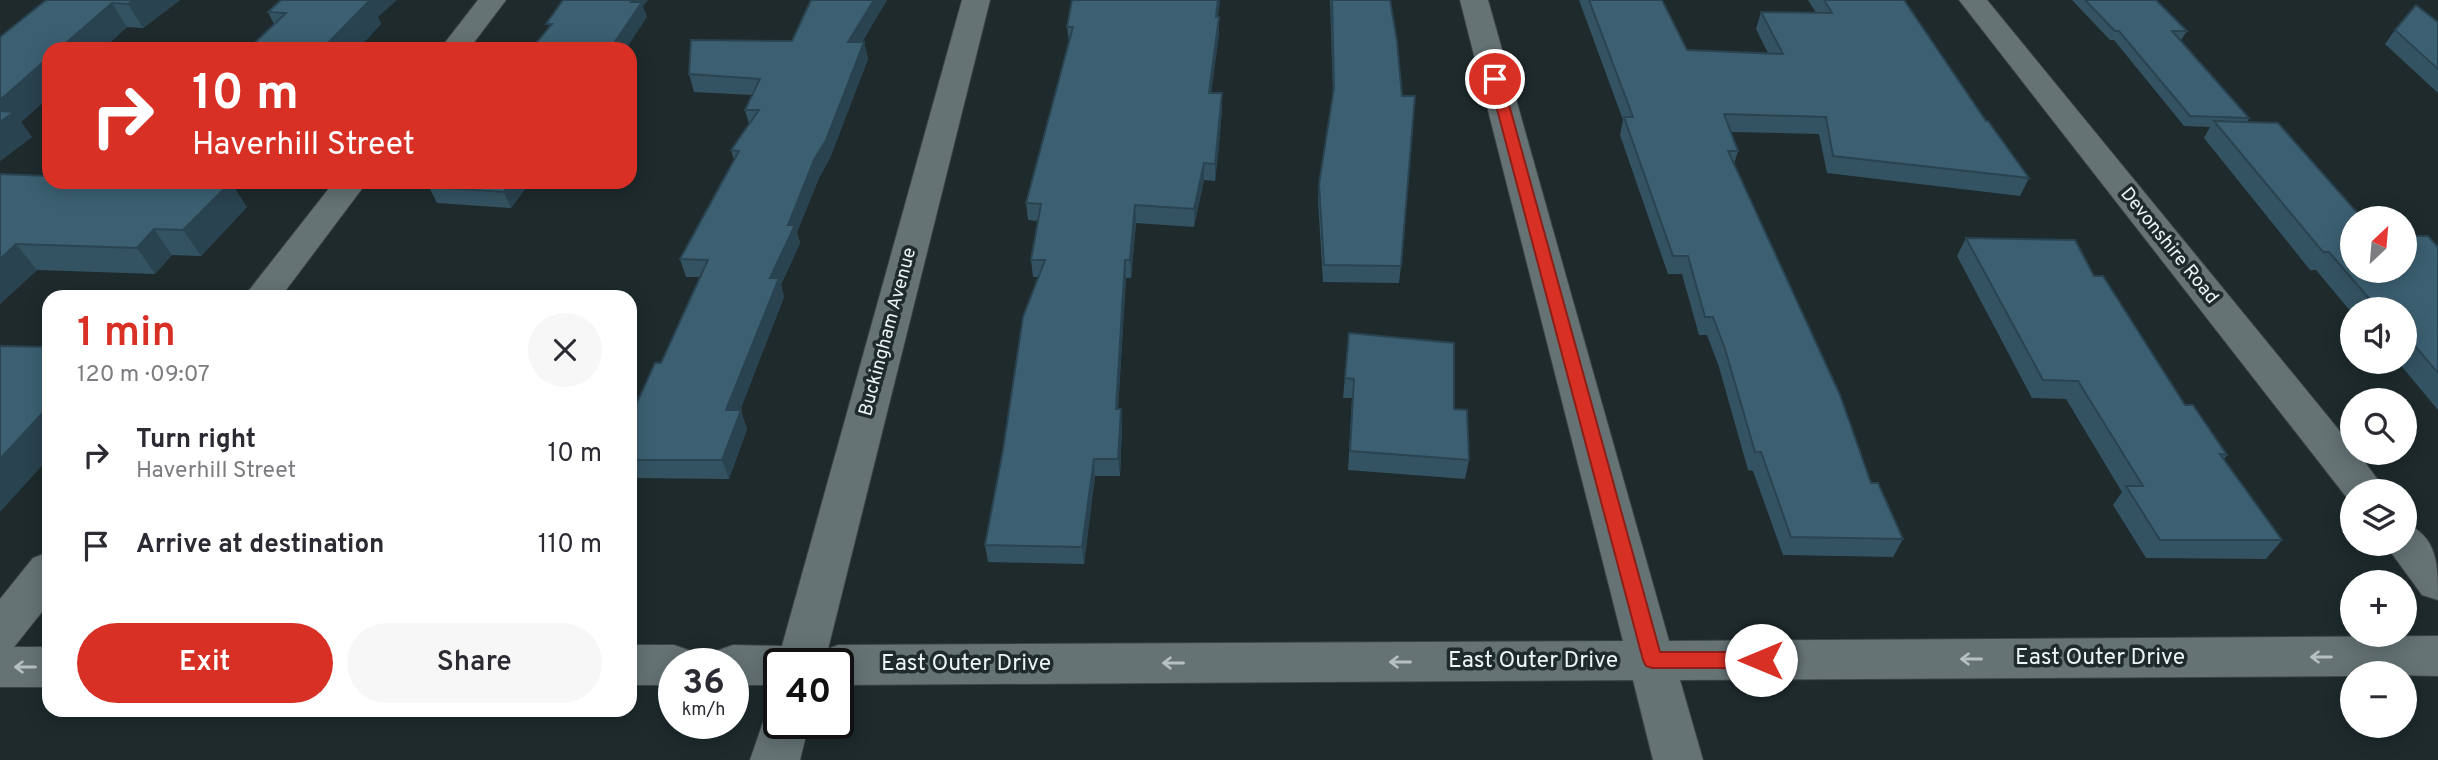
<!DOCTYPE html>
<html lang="en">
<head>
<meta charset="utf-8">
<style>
	:root { --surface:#fff; --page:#f7f7f7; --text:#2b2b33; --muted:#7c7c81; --accent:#d93025 }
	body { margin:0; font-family:Overpass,sans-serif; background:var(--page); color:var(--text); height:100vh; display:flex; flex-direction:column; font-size:26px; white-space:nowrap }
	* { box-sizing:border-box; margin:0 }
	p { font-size:23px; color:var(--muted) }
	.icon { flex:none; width:38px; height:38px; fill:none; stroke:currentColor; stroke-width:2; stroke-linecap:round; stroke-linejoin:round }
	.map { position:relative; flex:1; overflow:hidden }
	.side { position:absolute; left:42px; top:290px; width:595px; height:427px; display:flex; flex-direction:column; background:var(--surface); border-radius:21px; box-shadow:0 4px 18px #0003 }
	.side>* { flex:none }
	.top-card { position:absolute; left:42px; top:42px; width:595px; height:147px; border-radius:21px; box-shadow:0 4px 18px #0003; background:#d93025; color:#fff; overflow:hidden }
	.needle { width:46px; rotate:26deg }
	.controls { position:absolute; left:2340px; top:206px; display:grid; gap:14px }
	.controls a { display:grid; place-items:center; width:77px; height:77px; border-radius:50%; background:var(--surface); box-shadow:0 4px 18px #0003; font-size:35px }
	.speed { position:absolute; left:658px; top:648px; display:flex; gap:14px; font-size:35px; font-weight:700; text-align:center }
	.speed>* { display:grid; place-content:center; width:91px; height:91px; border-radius:50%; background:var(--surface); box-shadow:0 4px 18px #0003; line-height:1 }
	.speed small { font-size:18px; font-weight:400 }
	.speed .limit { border:4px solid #111; border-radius:10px; background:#fff; color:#111 }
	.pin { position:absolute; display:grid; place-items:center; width:60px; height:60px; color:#fff; margin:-30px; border:4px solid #fff; border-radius:50%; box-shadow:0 2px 7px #0007 }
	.me { position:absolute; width:77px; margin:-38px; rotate:270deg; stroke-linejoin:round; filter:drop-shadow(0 0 5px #0008) }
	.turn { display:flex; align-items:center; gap:24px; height:147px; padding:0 35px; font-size:32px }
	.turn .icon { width:91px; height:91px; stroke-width:2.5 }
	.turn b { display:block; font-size:49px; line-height:60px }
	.round { display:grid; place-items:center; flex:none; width:74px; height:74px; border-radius:37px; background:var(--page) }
	.head { display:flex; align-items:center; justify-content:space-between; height:119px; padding:0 35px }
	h1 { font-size:42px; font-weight:600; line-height:52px; color:var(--accent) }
	.primary-button { display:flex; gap:14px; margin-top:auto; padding:14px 35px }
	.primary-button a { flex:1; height:80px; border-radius:42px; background:var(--accent); color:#fff; font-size:28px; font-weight:600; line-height:80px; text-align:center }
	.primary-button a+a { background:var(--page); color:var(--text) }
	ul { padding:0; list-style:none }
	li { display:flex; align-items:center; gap:21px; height:91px; padding:0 35px }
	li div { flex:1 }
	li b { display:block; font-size:26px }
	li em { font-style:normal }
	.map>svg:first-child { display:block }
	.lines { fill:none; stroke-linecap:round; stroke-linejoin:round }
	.minor-casing { stroke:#3a4446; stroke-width:2 }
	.minor { fill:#657375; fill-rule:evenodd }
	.wall { fill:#345362 }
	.shaded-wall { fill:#2a4350 }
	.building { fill:#3c6072; stroke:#2a4350; stroke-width:2 }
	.oneway { stroke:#b6c0c2 }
	.route { fill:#d93025; stroke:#8d1f18; stroke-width:2 }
	.labels { text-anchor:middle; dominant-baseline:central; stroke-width:7; stroke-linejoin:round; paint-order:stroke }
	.street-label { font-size:19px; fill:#ecf4f5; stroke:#1e2a2c }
	.near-street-label { font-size:23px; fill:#ecf4f5; stroke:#1e2a2c }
</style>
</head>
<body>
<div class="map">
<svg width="2438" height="760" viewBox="0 0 2438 760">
	<rect width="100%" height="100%" fill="#1e2a2c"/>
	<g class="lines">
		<defs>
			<path id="minor" d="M 478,0 L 506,0 L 469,49 L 440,49 Z
				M 962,0 L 990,0 L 828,649 L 838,645 L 1623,641 L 1460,0 L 1488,0 L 1669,641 L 2438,636 L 2438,676 L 2352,674 L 2352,676 L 1680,680 L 1703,760 L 1653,760 L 1633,680 L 838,685 L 838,663 L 779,663 L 779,685 L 733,685 L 733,663 L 710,663 L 716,651 L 733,645 L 782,646 Z
				M 1959,0 L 1987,0 L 2352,446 L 2352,453 L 2358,453 L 2387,492 L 2352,492 L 2351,503 Z
				M 334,182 L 367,182 L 280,298 L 243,298 Z
				M 2404,523 C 2438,536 2438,565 2438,600 L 2422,595 L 2385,544 L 2404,544 Z
				M 49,552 L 49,603 L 14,647 L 49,647 L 49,687 L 0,687 L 0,599 L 33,558 Z
				M 630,645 L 674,645 L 691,651 L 697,663 L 674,663 L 674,685 L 630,685 Z
				M 779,704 L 779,723 L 809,723 L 800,760 L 750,760 L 768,708 Z"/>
		</defs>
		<use href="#minor" class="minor-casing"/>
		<use href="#minor" class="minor"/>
	</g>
	<path class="wall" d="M 46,0 L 180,0 L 143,28 L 127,27 L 103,49 L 49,49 L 49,97 L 21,122 L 32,137 L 0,161 L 0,37 Z
		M 811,0 L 887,0 L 862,42 L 864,42 L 868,59 L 830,158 L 819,178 L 797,232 L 800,243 L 781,285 L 784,297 L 740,410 L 747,429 L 729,479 L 630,478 L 630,409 L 634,409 L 661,363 L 700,277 L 686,277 L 680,259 L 734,160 L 731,150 L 749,124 L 745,110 L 752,95 L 694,92 L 689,74 L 792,41 Z
		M 1330,0 L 1390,0 L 1401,266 L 1399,283 L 1323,282 L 1318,201 L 1319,184 L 1333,96 Z
		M 1579,0 L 1662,0 L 1687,50 L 1768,53 L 1756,29 L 1761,12 L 1816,13 L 1808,0 L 1904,0 L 1986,121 L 2029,178 L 2020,196 L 1827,173 L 1819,134 L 1731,132 L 1738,151 L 1734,164 L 1871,483 L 1903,539 L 1893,557 L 1783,555 L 1753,471 L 1748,470 L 1719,367 L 1707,335 L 1699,335 L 1682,274 L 1668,274 L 1620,135 L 1623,120 Z
		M 2072,0 L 2156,0 L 2187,31 L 2181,40 L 2249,118 L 2247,122 L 2361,217 L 2438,247 L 2438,410 L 2398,362 L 2404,362 L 2404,310 L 2352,310 L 2352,313 L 2316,270 L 2310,270 L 2204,138 L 2210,127 L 2184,126 L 2114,40 L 2110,40 Z
		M 268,12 L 378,17 L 381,24 L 358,49 L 248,49 L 274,24 Z
		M 1218,17 L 1219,33 L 1211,93 L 1222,110 L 1215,181 L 1204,180 L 1194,227 L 1136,223 L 1131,278 L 1126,278 L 1118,409 L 1122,426 L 1120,476 L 1095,476 L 1084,564 L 988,562 L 985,545 L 1039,277 L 1033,277 L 1031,260 L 1038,221 L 1028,220 L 1026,203 L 1069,43 L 1067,27 Z
		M 2438,22 L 2438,93 L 2385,44 L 2395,30 Z
		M 0,174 L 247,207 L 201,256 L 172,255 L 155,274 L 37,270 L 0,304 Z
		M 530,182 L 511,208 L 437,203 L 429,187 Z
		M 1966,238 L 2094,276 L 2185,405 L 2227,455 L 2224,459 L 2282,540 L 2266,559 L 2146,558 L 2113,505 L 2122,492 L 2066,399 L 2032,398 L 1957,256 Z
		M 1349,333 L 1454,409 L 1469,460 L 1465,479 L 1348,470 L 1352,398 L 1343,398 Z"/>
	<path class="shaded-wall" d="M 133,0 L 180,0 L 143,28 L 128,4 Z
		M 362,0 L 397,0 L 378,17 L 381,24 L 358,49 L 322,49 Z
		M 632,0 L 648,0 L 643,6 L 647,17 L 626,49 L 610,49 Z
		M 874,0 L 887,0 L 851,59 L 848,42 Z
		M 1218,0 L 1220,0 L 1220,2 L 1216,33 L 1216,17 Z
		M 112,3 L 127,27 L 103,49 L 59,49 Z
		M 1219,17 L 1219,33 L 1209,110 L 1209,93 Z
		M 864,42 L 868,59 L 830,158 L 819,178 L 797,232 L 800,243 L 781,285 L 784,297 L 733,429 L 726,410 L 788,225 Z
		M 49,57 L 49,97 L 21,122 L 32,137 L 0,161 L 0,100 Z
		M 1222,93 L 1222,110 L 1219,149 L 1215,181 L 1215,164 Z
		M 1204,163 L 1204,180 L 1194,227 L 1194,209 Z
		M 231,182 L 247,207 L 201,256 L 183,230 Z
		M 511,182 L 530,182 L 511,208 L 504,192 Z
		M 1135,205 L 1136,223 L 1131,278 L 1130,260 Z
		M 154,229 L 172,255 L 155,274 L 137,248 Z
		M 16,244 L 37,270 L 0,304 L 0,259 Z
		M 1125,260 L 1126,278 L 1117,426 L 1116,409 Z
		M 49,406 L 49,458 L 0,512 L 0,459 Z
		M 1121,409 L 1122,426 L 1120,476 L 1118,459 Z
		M 741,410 L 747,429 L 729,479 L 722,460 Z
		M 1094,459 L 1095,476 L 1084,564 L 1082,547 Z"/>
	<path class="building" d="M 46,0 L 133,0 L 128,4 L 112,3 L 59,49 L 49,49 L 49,57 L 0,100 L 0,37 Z
		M 281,0 L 370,0 L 322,49 L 248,49 L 286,13 L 268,12 Z
		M 563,0 L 632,0 L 631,2 L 642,2 L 610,49 L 531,49 L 552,24 L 546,24 Z
		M 811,0 L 874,0 L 848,42 L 864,42 L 826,140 L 814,160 L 788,225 L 795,225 L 770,278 L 779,278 L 726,410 L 741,410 L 722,460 L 630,460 L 630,409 L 634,409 L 655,363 L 661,363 L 708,260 L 680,259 L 739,151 L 731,150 L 759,110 L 745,110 L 760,79 L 689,74 L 691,40 L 792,41 Z
		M 1072,0 L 1218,0 L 1216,17 L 1219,17 L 1209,93 L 1222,93 L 1215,164 L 1204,163 L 1194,209 L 1135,205 L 1130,260 L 1125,260 L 1116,409 L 1121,409 L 1118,459 L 1094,459 L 1082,547 L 985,545 L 1003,450 L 1023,317 L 1045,260 L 1031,260 L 1041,204 L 1026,203 L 1073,27 L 1067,27 Z
		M 1332,0 L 1390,0 L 1397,41 L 1402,96 L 1415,96 L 1401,266 L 1324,265 L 1319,184 L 1334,88 Z
		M 1589,0 L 1662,0 L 1687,50 L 1783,54 L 1761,12 L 1832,13 L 1824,0 L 1904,0 L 1986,121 L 1988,121 L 2029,178 L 1833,156 L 1826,117 L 1724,114 L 1738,151 L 1728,151 L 1840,395 L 1871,483 L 1878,483 L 1903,539 L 1791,537 L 1761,452 L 1755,452 L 1725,349 L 1713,317 L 1705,317 L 1688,256 L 1673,256 L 1624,117 L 1633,117 Z
		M 2085,0 L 2156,0 L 2187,31 L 2172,31 L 2249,118 L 2190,116 L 2119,31 L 2115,31 Z
		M 2416,5 L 2438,22 L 2438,69 L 2395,30 Z
		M 0,111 L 14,112 L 0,122 Z
		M 2214,121 L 2278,123 L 2361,217 L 2392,218 L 2393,219 L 2352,219 L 2352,271 L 2404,271 L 2404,230 L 2410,236 L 2428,236 L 2438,247 L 2438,373 L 2404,333 L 2404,310 L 2379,310 L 2329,252 L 2323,252 Z
		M 0,174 L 49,176 L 49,182 L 231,182 L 183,230 L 154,229 L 137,248 L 16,244 L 0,259 Z
		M 433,182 L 511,182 L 504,192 L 429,187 Z
		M 1966,238 L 2075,240 L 2094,276 L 2103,276 L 2185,405 L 2193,405 L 2227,455 L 2220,454 L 2282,540 L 2160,540 L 2126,486 L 2143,486 L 2078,381 L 2043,380 Z
		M 1349,333 L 1454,343 L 1454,409 L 1467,410 L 1469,460 L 1350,451 L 1354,379 L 1345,378 Z
		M 0,346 L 49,347 L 49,406 L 0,459 Z"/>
	<defs><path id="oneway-shaft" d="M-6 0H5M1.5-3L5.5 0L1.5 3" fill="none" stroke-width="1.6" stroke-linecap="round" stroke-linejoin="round" transform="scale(1.75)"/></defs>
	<g class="oneway">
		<use href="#oneway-shaft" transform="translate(2321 657) rotate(180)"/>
		<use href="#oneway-shaft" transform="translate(1971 659) rotate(180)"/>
		<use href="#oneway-shaft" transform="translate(1400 662) rotate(180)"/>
		<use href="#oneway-shaft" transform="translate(1173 663) rotate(180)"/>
		<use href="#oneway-shaft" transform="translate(25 667) rotate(180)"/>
	</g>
	<path class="route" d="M 1495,76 L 1502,79 L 1660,652 L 1761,652 L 1768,654 L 1770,660 L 1768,666 L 1761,668 L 1652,668 L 1646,666 L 1643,660 L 1489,79 Z"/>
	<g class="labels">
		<g class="street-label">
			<text transform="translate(2169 246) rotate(51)">Devonshire Road</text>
			<text transform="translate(888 332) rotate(-75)">Buckingham Avenue</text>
		</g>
		<g class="near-street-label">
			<text x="2100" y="658">East Outer Drive</text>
			<text x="1533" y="661">East Outer Drive</text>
			<text x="966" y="664">East Outer Drive</text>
		</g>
	</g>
</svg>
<div class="controls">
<a><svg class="needle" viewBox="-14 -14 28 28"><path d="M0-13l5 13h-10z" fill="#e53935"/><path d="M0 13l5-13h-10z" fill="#7c7c81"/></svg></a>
<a><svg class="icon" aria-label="sound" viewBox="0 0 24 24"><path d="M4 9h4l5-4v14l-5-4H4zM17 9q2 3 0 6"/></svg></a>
<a><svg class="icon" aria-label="search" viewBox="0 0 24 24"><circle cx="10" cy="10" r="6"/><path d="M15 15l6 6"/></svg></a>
<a><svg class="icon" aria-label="layers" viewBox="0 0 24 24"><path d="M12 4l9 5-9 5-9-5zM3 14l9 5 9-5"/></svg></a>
<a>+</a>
<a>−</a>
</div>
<div class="speed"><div>36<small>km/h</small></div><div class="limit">40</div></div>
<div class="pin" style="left:1495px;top:79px;background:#d93025"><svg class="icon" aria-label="arrive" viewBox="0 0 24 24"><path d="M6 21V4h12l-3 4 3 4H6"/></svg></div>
<svg class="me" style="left:1761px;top:660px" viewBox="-20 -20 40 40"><circle r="19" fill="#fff"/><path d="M0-13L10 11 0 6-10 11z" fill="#d93025"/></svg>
<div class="top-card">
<div class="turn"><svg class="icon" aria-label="right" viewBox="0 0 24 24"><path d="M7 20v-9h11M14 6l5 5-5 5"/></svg><div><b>10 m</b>Haverhill Street</div></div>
</div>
<section class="side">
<div class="head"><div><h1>1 min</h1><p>120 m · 09:07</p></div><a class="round"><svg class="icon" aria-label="close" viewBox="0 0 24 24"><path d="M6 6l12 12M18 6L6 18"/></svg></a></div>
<ul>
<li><svg class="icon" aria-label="right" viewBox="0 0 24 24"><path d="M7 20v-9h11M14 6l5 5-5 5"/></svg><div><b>Turn right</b><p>Haverhill Street</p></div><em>10 m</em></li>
<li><svg class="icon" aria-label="arrive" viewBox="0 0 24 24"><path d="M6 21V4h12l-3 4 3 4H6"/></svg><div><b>Arrive at destination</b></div><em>110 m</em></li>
</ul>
<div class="primary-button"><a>Exit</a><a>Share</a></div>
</section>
</div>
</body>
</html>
